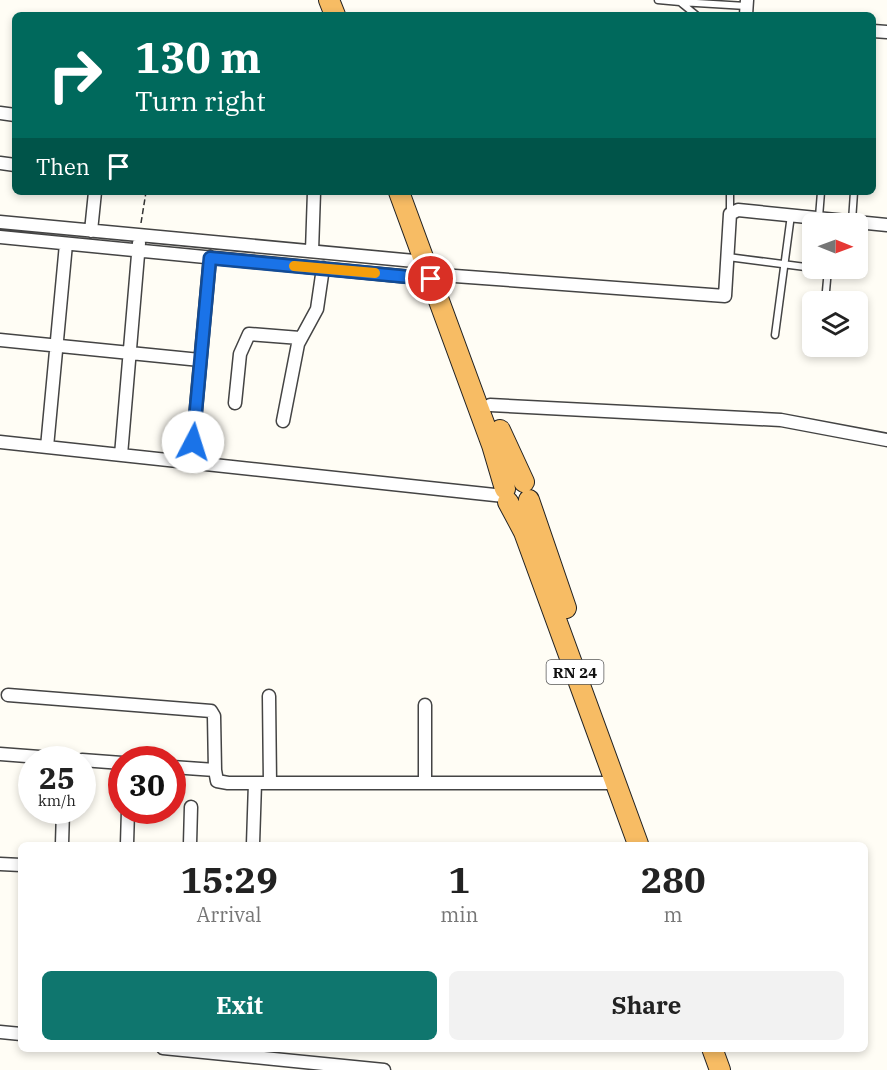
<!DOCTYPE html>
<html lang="en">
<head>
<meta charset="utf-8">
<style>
	:root { --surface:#fff; --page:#f2f2f2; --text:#222; --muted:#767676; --accent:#0f766e }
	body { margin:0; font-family:"IBM Plex Serif",serif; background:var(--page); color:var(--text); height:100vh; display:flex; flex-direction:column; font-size:22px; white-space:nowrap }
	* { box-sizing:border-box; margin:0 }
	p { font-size:20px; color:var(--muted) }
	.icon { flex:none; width:33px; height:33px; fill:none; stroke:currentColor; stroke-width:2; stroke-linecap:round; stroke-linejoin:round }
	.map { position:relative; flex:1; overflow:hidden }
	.details { position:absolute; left:18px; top:842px; width:850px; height:210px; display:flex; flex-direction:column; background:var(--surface); border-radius:9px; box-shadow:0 3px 9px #0003 }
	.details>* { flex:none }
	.banner { position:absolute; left:12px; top:12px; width:864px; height:183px; border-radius:9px; box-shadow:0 3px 9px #0003; background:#00695c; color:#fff; overflow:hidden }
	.needle { width:39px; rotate:91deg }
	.fabs { position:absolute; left:802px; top:213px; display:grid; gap:12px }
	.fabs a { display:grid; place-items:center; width:66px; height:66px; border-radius:9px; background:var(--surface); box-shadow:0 3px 9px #0003; font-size:30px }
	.speed { position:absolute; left:18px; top:746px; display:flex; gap:12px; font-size:30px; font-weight:700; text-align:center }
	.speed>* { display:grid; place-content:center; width:78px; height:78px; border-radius:50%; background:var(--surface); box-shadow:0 3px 9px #0003; line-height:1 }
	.speed small { font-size:15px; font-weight:400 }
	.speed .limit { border:9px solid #d22; background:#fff; color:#111 }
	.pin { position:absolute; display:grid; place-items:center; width:51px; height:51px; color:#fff; margin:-26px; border:3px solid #fff; border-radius:50%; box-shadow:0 2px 6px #0007 }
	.me { position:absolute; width:66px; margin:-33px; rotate:5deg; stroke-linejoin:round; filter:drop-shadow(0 0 4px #0008) }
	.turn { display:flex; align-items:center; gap:21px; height:126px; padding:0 24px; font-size:27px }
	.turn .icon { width:78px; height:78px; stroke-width:2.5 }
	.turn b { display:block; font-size:42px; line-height:51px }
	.then { display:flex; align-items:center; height:57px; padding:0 24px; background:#0003; gap:12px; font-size:22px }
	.eta { display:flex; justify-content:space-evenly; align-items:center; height:102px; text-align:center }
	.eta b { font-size:36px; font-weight:700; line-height:42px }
	.button { display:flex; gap:12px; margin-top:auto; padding:12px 24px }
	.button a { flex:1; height:69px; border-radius:9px; background:var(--accent); color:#fff; font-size:24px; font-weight:700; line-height:69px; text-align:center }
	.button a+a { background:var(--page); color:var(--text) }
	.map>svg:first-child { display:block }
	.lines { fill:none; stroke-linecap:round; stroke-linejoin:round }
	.service-casing { stroke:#444; stroke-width:9 }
	.minor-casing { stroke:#444; stroke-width:15 }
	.trunk-casing { stroke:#222; stroke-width:22 }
	.path { stroke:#333; stroke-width:1.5; stroke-dasharray:6 3; stroke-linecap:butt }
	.service { stroke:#fff; stroke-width:6 }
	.minor { stroke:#fff; stroke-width:12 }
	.trunk { stroke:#f7bc64; stroke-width:20 }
	.route-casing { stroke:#114b97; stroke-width:15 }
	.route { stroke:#1a73e8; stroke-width:10 }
	.slow { stroke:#f59e0b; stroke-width:10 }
	.labels { text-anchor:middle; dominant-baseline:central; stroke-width:6; stroke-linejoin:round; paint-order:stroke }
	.shield { fill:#fff; stroke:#585858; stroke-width:1.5 }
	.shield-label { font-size:15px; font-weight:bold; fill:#111 }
</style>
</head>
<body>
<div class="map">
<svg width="887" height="1070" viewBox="0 0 887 1070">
	<rect width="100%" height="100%" fill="#fffdf5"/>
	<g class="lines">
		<defs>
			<path id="service" d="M 658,0 L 680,2 L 696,15
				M 680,2 L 746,6
				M 730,214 L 730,192
				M 819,217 L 821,192
				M 852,221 L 854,192
				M 728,257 L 813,268
				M 820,268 L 828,269 L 825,302
				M 775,335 L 791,215"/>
			<path id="minor" d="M 746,15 L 747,0
				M 873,31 L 887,32
				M 0,113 L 15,115
				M 0,163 L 15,165
				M 0,222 L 425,262
				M 91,231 L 95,192
				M 0,237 L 431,279
				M 312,251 L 314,192
				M 441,275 L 725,296 L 730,214 L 738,210 L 887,225
				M 0,340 L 200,360
				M 235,403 L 240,354 L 249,334 L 300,338
				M 490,405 L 781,420 L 887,440
				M 283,421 L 298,344 L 317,309 L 323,268
				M 0,442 L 504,496
				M 47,447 L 66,244
				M 121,455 L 139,243
				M 191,462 L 210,257
				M 8,695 L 211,711 L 214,716 L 215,770
				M 269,696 L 270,783
				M 425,705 L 425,781
				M 0,754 L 66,759
				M 82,760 L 122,763
				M 172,767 L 215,770 L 217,781 L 228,783 L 615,783
				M 62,844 L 63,810
				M 127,844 L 128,810
				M 190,844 L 191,807
				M 253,844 L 255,783
				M 0,864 L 21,865
				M 0,1032 L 21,1034
				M 163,1048 L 384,1070"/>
			<path id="trunk" d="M 329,0 L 335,15
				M 399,192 L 492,445 L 505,489
				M 500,430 L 524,482
				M 529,500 L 566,608
				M 508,502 L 524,532 L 638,844
				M 712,1048 L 720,1070"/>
		</defs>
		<use href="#service" class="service-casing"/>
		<use href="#minor" class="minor-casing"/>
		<use href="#trunk" class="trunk-casing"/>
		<path class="path" d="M 141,223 L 146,192"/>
		<use href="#service" class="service"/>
		<use href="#minor" class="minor"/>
		<use href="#trunk" class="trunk"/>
	</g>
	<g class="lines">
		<defs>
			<path id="route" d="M 193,442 L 210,258 L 431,279"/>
		</defs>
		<use href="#route" class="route-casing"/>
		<use href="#route" class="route"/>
		<path class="slow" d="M 294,266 L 375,273"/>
	</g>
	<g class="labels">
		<rect class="shield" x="546.5" y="660" width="57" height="24" rx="4.5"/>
		<g class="shield-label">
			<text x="575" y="672">RN 24</text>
		</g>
	</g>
</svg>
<div class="fabs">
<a><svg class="needle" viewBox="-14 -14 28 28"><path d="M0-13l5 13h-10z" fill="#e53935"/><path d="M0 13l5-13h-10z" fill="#767676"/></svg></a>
<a><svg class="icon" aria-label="layers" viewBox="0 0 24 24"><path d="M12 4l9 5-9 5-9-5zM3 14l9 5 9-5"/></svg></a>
</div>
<div class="speed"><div>25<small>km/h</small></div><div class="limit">30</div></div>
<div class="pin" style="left:431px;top:279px;background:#d93025"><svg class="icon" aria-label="arrive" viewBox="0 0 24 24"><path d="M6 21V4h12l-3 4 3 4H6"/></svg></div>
<svg class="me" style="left:193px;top:442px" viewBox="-20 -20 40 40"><circle r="19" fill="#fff"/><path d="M0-13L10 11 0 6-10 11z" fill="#1a73e8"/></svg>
<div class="banner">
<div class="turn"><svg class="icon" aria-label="right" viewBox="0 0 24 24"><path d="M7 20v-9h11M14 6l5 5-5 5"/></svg><div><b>130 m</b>Turn right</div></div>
<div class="then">Then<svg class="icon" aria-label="arrive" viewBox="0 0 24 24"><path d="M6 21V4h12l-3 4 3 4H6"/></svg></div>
</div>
<section class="details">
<div class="eta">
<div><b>15:29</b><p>Arrival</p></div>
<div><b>1</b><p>min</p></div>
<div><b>280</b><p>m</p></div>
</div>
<div class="button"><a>Exit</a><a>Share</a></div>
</section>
</div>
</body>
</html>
